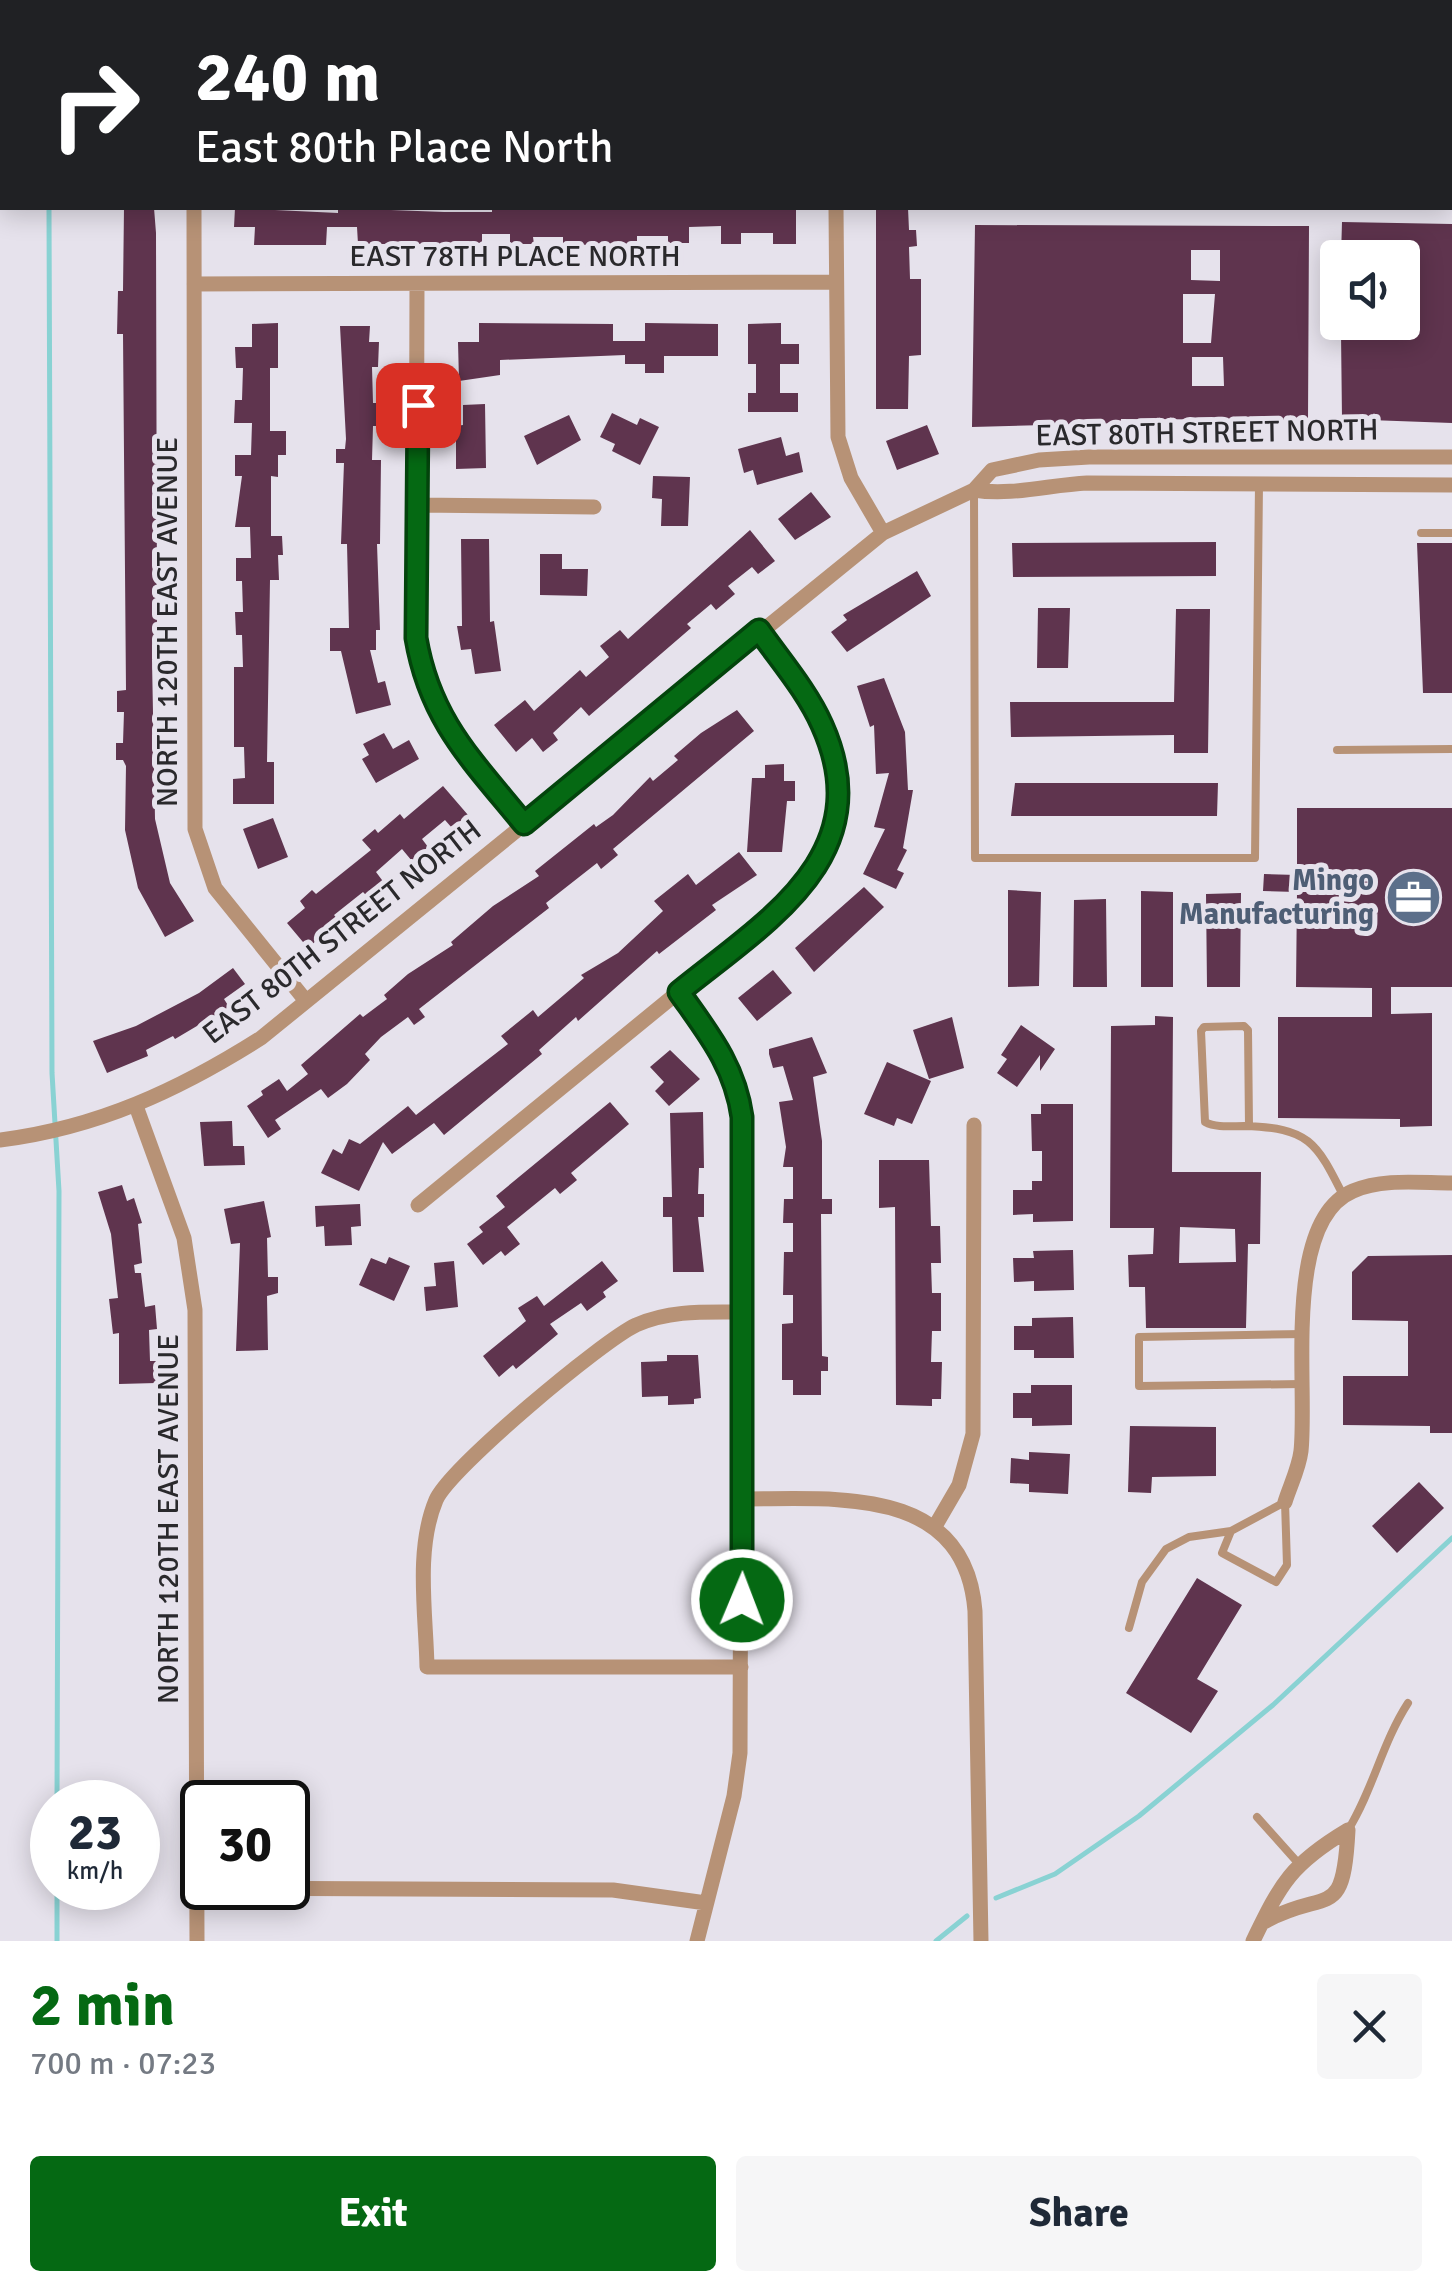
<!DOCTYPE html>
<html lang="en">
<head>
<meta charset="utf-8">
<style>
	:root { --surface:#fff; --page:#f6f6f7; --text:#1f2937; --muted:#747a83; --accent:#056913 }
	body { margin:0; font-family:Signika,sans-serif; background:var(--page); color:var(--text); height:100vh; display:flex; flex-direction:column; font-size:38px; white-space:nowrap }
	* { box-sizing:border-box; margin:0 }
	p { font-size:32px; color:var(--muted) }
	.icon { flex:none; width:55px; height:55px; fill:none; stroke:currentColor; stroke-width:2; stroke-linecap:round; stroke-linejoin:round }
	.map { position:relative; height:1941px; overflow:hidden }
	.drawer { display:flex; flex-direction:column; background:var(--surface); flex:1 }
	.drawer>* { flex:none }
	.top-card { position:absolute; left:0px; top:0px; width:1452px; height:210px; box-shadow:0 5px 25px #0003; background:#202124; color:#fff; overflow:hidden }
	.tools { position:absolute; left:1320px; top:240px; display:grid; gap:20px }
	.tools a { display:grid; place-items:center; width:100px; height:100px; border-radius:10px; background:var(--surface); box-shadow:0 5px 25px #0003; font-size:50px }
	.speed { position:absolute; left:30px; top:1780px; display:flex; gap:20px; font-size:50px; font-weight:700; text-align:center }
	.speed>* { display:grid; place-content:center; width:130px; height:130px; border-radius:50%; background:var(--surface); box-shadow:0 5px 25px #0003; line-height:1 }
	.speed small { font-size:25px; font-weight:400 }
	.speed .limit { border:5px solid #111; border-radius:15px; background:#fff; color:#111 }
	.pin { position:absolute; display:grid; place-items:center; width:85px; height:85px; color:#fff; margin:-42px; border-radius:20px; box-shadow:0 5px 15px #0006 }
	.me { position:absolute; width:110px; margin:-55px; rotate:1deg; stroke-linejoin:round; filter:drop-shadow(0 0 8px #0008) }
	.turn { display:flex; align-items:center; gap:35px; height:210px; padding:0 30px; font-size:45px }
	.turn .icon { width:130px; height:130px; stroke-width:2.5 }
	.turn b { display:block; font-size:70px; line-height:85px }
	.round { display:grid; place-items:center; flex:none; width:105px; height:105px; border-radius:10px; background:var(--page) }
	.head { display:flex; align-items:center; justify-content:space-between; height:170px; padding:0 30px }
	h1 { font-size:60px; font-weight:800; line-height:75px; color:var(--accent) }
	.cta { display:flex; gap:20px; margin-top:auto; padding:20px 30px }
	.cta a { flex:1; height:115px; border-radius:10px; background:var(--accent); color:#fff; font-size:40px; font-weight:800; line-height:115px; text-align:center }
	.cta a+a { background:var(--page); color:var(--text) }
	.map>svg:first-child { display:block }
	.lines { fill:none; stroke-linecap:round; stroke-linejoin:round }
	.stream { stroke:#89d2d3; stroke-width:5 }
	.building { fill:#5f344e; fill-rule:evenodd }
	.lane { stroke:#b79276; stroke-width:8 }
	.street { stroke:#b79276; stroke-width:15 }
	.route-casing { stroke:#03440c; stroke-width:25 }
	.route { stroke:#056913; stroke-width:18 }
	.labels { text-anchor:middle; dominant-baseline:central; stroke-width:10; stroke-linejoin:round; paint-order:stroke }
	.street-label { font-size:30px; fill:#2a292c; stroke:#e6e2ec }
	.service-label { font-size:30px; font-weight:bold; fill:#4e5e75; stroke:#e6e2ec; text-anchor:end }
</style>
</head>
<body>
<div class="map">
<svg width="1452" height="1941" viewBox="0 0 1452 1941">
	<rect width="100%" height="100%" fill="#e6e2ec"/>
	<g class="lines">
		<path class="stream" d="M 46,0 L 46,2
			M 49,208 L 52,1073 L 59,1191 L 57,1802
			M 996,1898 L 1055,1874 L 1139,1816 L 1273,1705 L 1452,1538
			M 57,1941 L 57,1888
			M 936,1941 L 967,1916"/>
	</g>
	<path class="building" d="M 124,208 L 154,208 L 156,233 L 157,617 L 156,660 L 152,660 L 155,819 L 170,883 L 194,921 L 165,937 L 138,888 L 125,830 L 126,766 L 123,760 L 116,760 L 116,743 L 123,743 L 124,712 L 117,712 L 117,691 L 126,690 L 123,334 L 117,334 L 118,291 L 123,291 Z
		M 235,208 L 338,213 L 338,208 L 444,212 L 492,212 L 492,208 L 796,208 L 796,244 L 773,244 L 773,233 L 741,233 L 741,244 L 721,244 L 721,226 L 689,227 L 689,243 L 668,243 L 668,236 L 637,236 L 637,244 L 563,245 L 563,237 L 533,237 L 534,244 L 510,244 L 510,234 L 482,234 L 482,244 L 358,244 L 357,227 L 327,227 L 326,245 L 254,245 L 255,227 L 234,227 Z
		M 876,208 L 908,208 L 909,230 L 916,230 L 917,246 L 909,247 L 910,279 L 921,279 L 921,355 L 909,356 L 908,409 L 876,409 Z
		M 1342,222 L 1452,224 L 1452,423 L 1342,419 L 1341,333 L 1402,332 L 1402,258 L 1341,257 Z
		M 975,225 L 1309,226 L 1308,420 L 1121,419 L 1121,423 L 972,427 ZM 1191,250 L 1220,250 L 1220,281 L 1191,280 ZM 1183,294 L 1215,294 L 1211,343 L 1183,343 ZM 1192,357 L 1223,357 L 1224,386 L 1192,386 Z
		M 278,323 L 278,368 L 270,368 L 270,431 L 286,431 L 286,455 L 278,455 L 278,477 L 271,476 L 271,536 L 282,536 L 283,555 L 278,555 L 279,580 L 270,580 L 267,762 L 274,762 L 274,804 L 233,804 L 233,779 L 245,778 L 244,747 L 234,747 L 234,667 L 243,667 L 242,635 L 236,635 L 235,612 L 243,612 L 242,581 L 236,581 L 236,558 L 251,558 L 250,527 L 235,527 L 242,476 L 235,476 L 235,455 L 251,455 L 252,423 L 234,423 L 235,400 L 242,400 L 243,368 L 236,368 L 235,347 L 252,347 L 252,324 Z
		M 479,323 L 613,324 L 613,341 L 645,341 L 645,323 L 718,324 L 718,356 L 664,356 L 664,373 L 645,373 L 645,364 L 625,364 L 625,355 L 500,360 L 500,375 L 459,381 L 458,342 L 479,342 Z
		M 781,323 L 781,344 L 799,344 L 799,364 L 780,364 L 780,393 L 798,393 L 798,412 L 748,412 L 748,393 L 756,393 L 756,364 L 748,364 L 748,324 Z
		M 340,326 L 370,326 L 369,342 L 379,342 L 378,367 L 372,367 L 373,403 L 380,403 L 380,426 L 373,426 L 372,460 L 381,460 L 380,544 L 377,544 L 380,630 L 376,630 L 376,650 L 370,650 L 378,683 L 385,681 L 391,705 L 356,714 L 341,651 L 330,651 L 330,628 L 349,628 L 347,544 L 341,544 L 344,463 L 336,463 L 336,449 L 345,449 L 346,439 Z
		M 485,404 L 486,468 L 456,469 L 456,426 L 463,425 L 463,405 Z
		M 612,413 L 637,425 L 640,418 L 659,427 L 640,465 L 612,451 L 615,444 L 600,437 Z
		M 569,415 L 581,440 L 537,465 L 524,436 Z
		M 927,425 L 939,454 L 897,470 L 886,441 Z
		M 781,437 L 786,456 L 799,452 L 803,472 L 757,485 L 753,470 L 744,473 L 738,449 Z
		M 653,476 L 690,477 L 688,526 L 661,526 L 662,499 L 652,498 Z
		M 811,492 L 831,517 L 795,540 L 778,519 Z
		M 750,530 L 775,561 L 758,574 L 752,567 L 728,586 L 735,594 L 716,610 L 711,604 L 687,624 L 691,628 L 589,716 L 581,707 L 553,733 L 558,740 L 543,752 L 532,738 L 516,752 L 494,725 L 525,700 L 534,711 L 580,670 L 586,677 L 609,657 L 600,646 L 620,630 L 628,639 Z
		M 461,539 L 489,539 L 490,622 L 494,621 L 501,671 L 475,674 L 471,649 L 461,650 L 457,626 L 462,626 Z
		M 1216,542 L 1216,576 L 1013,577 L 1012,543 Z
		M 1417,543 L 1452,543 L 1452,693 L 1423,693 Z
		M 540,554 L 562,554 L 562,569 L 588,569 L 587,596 L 540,595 Z
		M 917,571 L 931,596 L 847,652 L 831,632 L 847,620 L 843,615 Z
		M 1038,608 L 1070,608 L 1068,668 L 1037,668 Z
		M 1176,609 L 1210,609 L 1208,753 L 1174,753 L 1174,735 L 1011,737 L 1010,702 L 1174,702 Z
		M 884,678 L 905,732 L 908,790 L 913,790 L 903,848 L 907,850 L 897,870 L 904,873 L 896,889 L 863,874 L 885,829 L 874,827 L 889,773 L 876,774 L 874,725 L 870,727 L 857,686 Z
		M 737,710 L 754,731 L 613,849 L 618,855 L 601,869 L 597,863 L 546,903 L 549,908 L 419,1009 L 425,1017 L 414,1025 L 408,1017 L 381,1037 L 365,1054 L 370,1060 L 347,1084 L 328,1098 L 321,1089 L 309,1097 L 275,1120 L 281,1129 L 268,1138 L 247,1106 L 263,1095 L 261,1091 L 279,1079 L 287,1091 L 308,1074 L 301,1065 L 360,1014 L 363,1017 L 387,999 L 384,995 L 408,974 L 453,945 L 451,942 L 493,906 L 539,876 L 535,871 L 594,824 L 596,827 L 613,815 L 650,777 L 653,781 L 678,760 L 674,756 L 701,733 Z
		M 384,733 L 393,749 L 409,740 L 419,759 L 376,783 L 362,759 L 369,755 L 363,744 Z
		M 784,764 L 784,781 L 795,781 L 795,801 L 787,801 L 782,852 L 747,852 L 752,778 L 765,778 L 765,765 Z
		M 1015,783 L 1218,783 L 1217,816 L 1011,816 Z
		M 443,786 L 468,815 L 452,828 L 445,820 L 422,839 L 428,847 L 412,861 L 402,849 L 376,872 L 385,884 L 368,897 L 363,892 L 334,915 L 339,921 L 308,948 L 287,923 L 305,908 L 300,901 L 312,890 L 316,894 L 371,850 L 362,840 L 375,829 L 378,833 L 400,814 L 404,819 Z
		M 1297,808 L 1452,808 L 1452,987 L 1391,987 L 1391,1014 L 1432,1013 L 1432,1126 L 1400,1127 L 1400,1119 L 1278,1118 L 1278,1017 L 1372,1017 L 1372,988 L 1296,987 L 1297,892 L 1263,891 L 1264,874 L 1297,875 Z
		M 273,818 L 288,857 L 258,869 L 243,829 Z
		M 739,852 L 757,875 L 712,905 L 716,910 L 659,954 L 657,951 L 578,1021 L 576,1017 L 539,1050 L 542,1054 L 444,1135 L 434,1123 L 392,1154 L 383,1142 L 359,1191 L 321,1173 L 333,1149 L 342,1154 L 349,1139 L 360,1144 L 408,1106 L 416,1115 L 508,1044 L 501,1036 L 533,1010 L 538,1017 L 584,978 L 581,975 L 618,953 L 663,911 L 654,901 L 688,874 L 696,885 Z
		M 864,887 L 884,907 L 814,972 L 795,948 Z
		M 1008,890 L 1041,892 L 1039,986 L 1008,987 Z
		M 1141,891 L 1173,892 L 1173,987 L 1141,987 Z
		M 1241,893 L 1240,987 L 1207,987 L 1206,894 Z
		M 1106,899 L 1107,987 L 1073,987 L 1074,900 Z
		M 233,968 L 245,984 L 224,999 L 229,1007 L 175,1039 L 173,1036 L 146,1050 L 148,1056 L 107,1073 L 93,1041 L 136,1026 L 199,993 Z
		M 773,970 L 792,993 L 757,1021 L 738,998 Z
		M 1155,1016 L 1173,1017 L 1172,1172 L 1261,1172 L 1260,1244 L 1248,1244 L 1246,1328 L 1146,1328 L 1145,1287 L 1129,1287 L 1128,1255 L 1153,1254 L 1154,1228 L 1110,1228 L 1111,1026 L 1155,1025 ZM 1180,1227 L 1235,1229 L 1236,1262 L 1179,1263 Z
		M 952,1017 L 964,1068 L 929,1079 L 913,1030 Z
		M 1021,1025 L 1055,1049 L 1040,1071 L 1040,1055 L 1017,1087 L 997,1073 L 1007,1059 L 1001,1055 Z
		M 812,1037 L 827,1073 L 813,1077 L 822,1141 L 822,1199 L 832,1199 L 832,1214 L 821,1214 L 822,1356 L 828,1357 L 828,1371 L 821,1371 L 821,1395 L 793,1395 L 793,1380 L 782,1380 L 782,1324 L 793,1323 L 793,1295 L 783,1295 L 784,1252 L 793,1252 L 793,1223 L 783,1223 L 784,1199 L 793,1199 L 793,1167 L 783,1167 L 786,1147 L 779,1102 L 793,1100 L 783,1066 L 773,1068 L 769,1054 L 769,1049 Z
		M 670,1050 L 700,1079 L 669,1106 L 655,1091 L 664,1082 L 650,1067 Z
		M 887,1062 L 931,1081 L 912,1124 L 897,1118 L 894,1126 L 864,1114 Z
		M 610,1102 L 629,1124 L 571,1173 L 577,1180 L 560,1194 L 555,1188 L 507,1227 L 520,1244 L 505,1256 L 501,1251 L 483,1265 L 467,1244 L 483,1232 L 479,1227 L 505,1207 L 496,1196 Z
		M 1041,1104 L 1073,1104 L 1073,1221 L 1033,1222 L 1033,1214 L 1013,1215 L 1013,1190 L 1032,1190 L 1032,1181 L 1042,1181 L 1042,1151 L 1032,1151 L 1031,1114 L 1041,1114 Z
		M 703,1112 L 704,1168 L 699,1168 L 698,1194 L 704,1194 L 704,1217 L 698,1217 L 704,1272 L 673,1272 L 672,1217 L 663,1217 L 663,1197 L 672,1197 L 670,1113 Z
		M 232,1121 L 233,1146 L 244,1146 L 245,1165 L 204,1166 L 200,1122 Z
		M 879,1160 L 929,1160 L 931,1226 L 940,1226 L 941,1263 L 931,1263 L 932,1293 L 941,1293 L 941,1331 L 932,1331 L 931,1362 L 942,1362 L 941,1399 L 932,1399 L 932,1406 L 896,1405 L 895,1207 L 879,1208 Z
		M 122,1185 L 127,1201 L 134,1198 L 142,1223 L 138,1224 L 142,1263 L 134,1265 L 135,1273 L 141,1273 L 145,1307 L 155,1305 L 157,1329 L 149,1330 L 150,1361 L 156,1361 L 156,1383 L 119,1384 L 119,1333 L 113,1334 L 109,1299 L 118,1298 L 111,1234 L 98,1192 Z
		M 264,1201 L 271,1237 L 267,1238 L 268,1277 L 278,1277 L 278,1293 L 267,1296 L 268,1350 L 236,1351 L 240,1243 L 231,1244 L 224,1209 Z
		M 360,1204 L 361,1226 L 351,1227 L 352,1245 L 325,1246 L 324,1226 L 316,1227 L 315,1206 Z
		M 1073,1250 L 1074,1290 L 1034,1291 L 1034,1281 L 1014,1282 L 1013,1258 L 1034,1258 L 1033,1251 Z
		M 1452,1255 L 1452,1433 L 1430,1433 L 1430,1426 L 1343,1425 L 1343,1376 L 1408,1376 L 1408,1321 L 1352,1320 L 1352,1272 L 1368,1256 Z
		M 389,1257 L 410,1266 L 394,1301 L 359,1285 L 371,1258 L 386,1264 Z
		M 454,1261 L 458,1307 L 426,1311 L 424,1287 L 436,1286 L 434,1263 Z
		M 602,1261 L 618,1281 L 603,1292 L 606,1297 L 587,1311 L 581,1303 L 550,1324 L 558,1334 L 516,1369 L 513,1365 L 499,1377 L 483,1356 L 526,1321 L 518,1308 L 537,1296 L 544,1306 Z
		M 1073,1317 L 1074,1358 L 1034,1358 L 1034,1350 L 1014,1350 L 1014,1326 L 1032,1326 L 1032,1318 Z
		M 667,1355 L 698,1355 L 701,1398 L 694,1399 L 694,1404 L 668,1405 L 668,1396 L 642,1397 L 641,1362 L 667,1361 Z
		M 1031,1385 L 1072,1385 L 1072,1425 L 1032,1426 L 1032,1418 L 1013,1418 L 1013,1393 L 1031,1393 Z
		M 1130,1426 L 1216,1427 L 1216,1476 L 1152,1477 L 1151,1493 L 1128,1492 Z
		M 1029,1452 L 1070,1454 L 1068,1494 L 1029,1492 L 1029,1484 L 1010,1483 L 1011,1458 L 1029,1460 Z
		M 1419,1482 L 1444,1508 L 1397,1553 L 1372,1526 Z
		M 1197,1578 L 1242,1605 L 1197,1679 L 1218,1691 L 1191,1733 L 1126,1693 Z"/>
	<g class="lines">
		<path class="lane" d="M 974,492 L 975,858 L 1255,858 L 1259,484
			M 1421,533 L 1452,533
			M 1337,750 L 1452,749
			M 1249,1126 L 1248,1030 L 1244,1026 L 1204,1027 L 1201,1031 L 1205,1122 C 1216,1128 1231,1126 1244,1126 C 1309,1128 1316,1141 1344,1197
			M 1301,1384 L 1139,1386 L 1139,1337 L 1304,1334
			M 1129,1628 L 1142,1582 L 1166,1549 L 1189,1537 L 1231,1531 L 1285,1502 L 1287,1565 L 1276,1582 L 1222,1553 L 1231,1531
			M 1257,1817 L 1299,1864
			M 1348,1830 C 1373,1790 1382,1743 1408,1703"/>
		<path class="street" d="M 194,2 L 194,0
			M 194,208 L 195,829 L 215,888 L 306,1001
			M 836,208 L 838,437 L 851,478 L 883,533
			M 194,284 L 836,282
			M 417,284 L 416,638 C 430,721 473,761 524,824
			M 974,490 C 1011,496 1049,485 1087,483 L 1452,485
			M 418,505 L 594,507
			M 679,992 L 734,1076 L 742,1140 L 740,1753 L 734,1796 L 697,1941
			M 136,1106 L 184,1238 L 195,1310 L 197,1941
			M 0,1140 C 97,1128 179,1090 261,1038 L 883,533 L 974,490 L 992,470 L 1039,460 L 1089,457 L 1452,457
			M 418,1205 L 786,904 C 883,802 826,726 759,630
			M 744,1499 C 836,1499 965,1485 975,1611 L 981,1941
			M 1285,1502 C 1290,1486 1299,1468 1301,1451 C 1308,1386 1282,1221 1353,1191 C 1383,1178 1420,1183 1452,1183
			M 934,1528 L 959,1485 L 973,1434 L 974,1125
			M 741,1667 L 427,1667 C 426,1614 415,1550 436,1500 C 450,1468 602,1341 636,1325 C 670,1310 705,1312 741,1312
			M 197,1888 L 613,1890 L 706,1903
			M 1262,1923 C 1328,1886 1343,1925 1348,1830
			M 1253,1941 C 1281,1883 1291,1864 1348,1830"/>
	</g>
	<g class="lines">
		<defs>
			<path id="route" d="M 418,405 L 416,638 C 430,721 473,761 524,824 L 759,630 C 780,660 807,691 822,725 C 881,856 765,922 679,992 C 708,1033 735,1066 742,1117 L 742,1600"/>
		</defs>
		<use href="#route" class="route-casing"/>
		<use href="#route" class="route"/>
	</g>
	<defs>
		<symbol id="office-disc" viewBox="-11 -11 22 22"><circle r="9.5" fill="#5c6f8a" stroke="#e6e2ec"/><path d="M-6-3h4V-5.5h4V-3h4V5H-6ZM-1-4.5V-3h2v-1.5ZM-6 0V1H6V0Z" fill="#fff"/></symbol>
	</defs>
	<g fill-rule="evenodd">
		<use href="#office-disc" x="1382" y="866" width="63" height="63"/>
	</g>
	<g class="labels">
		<g class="street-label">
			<text x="515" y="256">EAST 78TH PLACE NORTH</text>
			<text transform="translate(1207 433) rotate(-1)">EAST 80TH STREET NORTH</text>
			<text transform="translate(167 622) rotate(-90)">NORTH 120TH EAST AVENUE</text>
			<text transform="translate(342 932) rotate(-38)">EAST 80TH STREET NORTH</text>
			<text transform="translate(168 1519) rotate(-90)">NORTH 120TH EAST AVENUE</text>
		</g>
		<g class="service-label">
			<text x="1374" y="880">Mingo<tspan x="1374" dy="34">Manufacturing</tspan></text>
		</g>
	</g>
</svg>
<div class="tools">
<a><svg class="icon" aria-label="sound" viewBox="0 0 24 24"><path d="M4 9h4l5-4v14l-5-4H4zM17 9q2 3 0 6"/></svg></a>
</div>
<div class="speed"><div>23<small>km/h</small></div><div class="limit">30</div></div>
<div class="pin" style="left:418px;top:405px;background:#d93025"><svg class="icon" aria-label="arrive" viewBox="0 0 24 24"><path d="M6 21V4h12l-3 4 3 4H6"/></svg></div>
<svg class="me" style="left:742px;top:1600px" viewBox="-20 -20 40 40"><circle r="17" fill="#056913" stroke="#fff" stroke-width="3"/><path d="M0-11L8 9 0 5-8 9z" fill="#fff"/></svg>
<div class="top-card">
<div class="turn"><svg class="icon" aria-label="right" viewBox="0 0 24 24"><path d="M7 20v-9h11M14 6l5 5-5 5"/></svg><div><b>240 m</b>East 80th Place North</div></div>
</div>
</div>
<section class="drawer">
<div class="head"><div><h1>2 min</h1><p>700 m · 07:23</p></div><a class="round"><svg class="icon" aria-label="close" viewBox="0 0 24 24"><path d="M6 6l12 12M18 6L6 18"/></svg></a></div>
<div class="cta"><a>Exit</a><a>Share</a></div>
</section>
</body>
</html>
